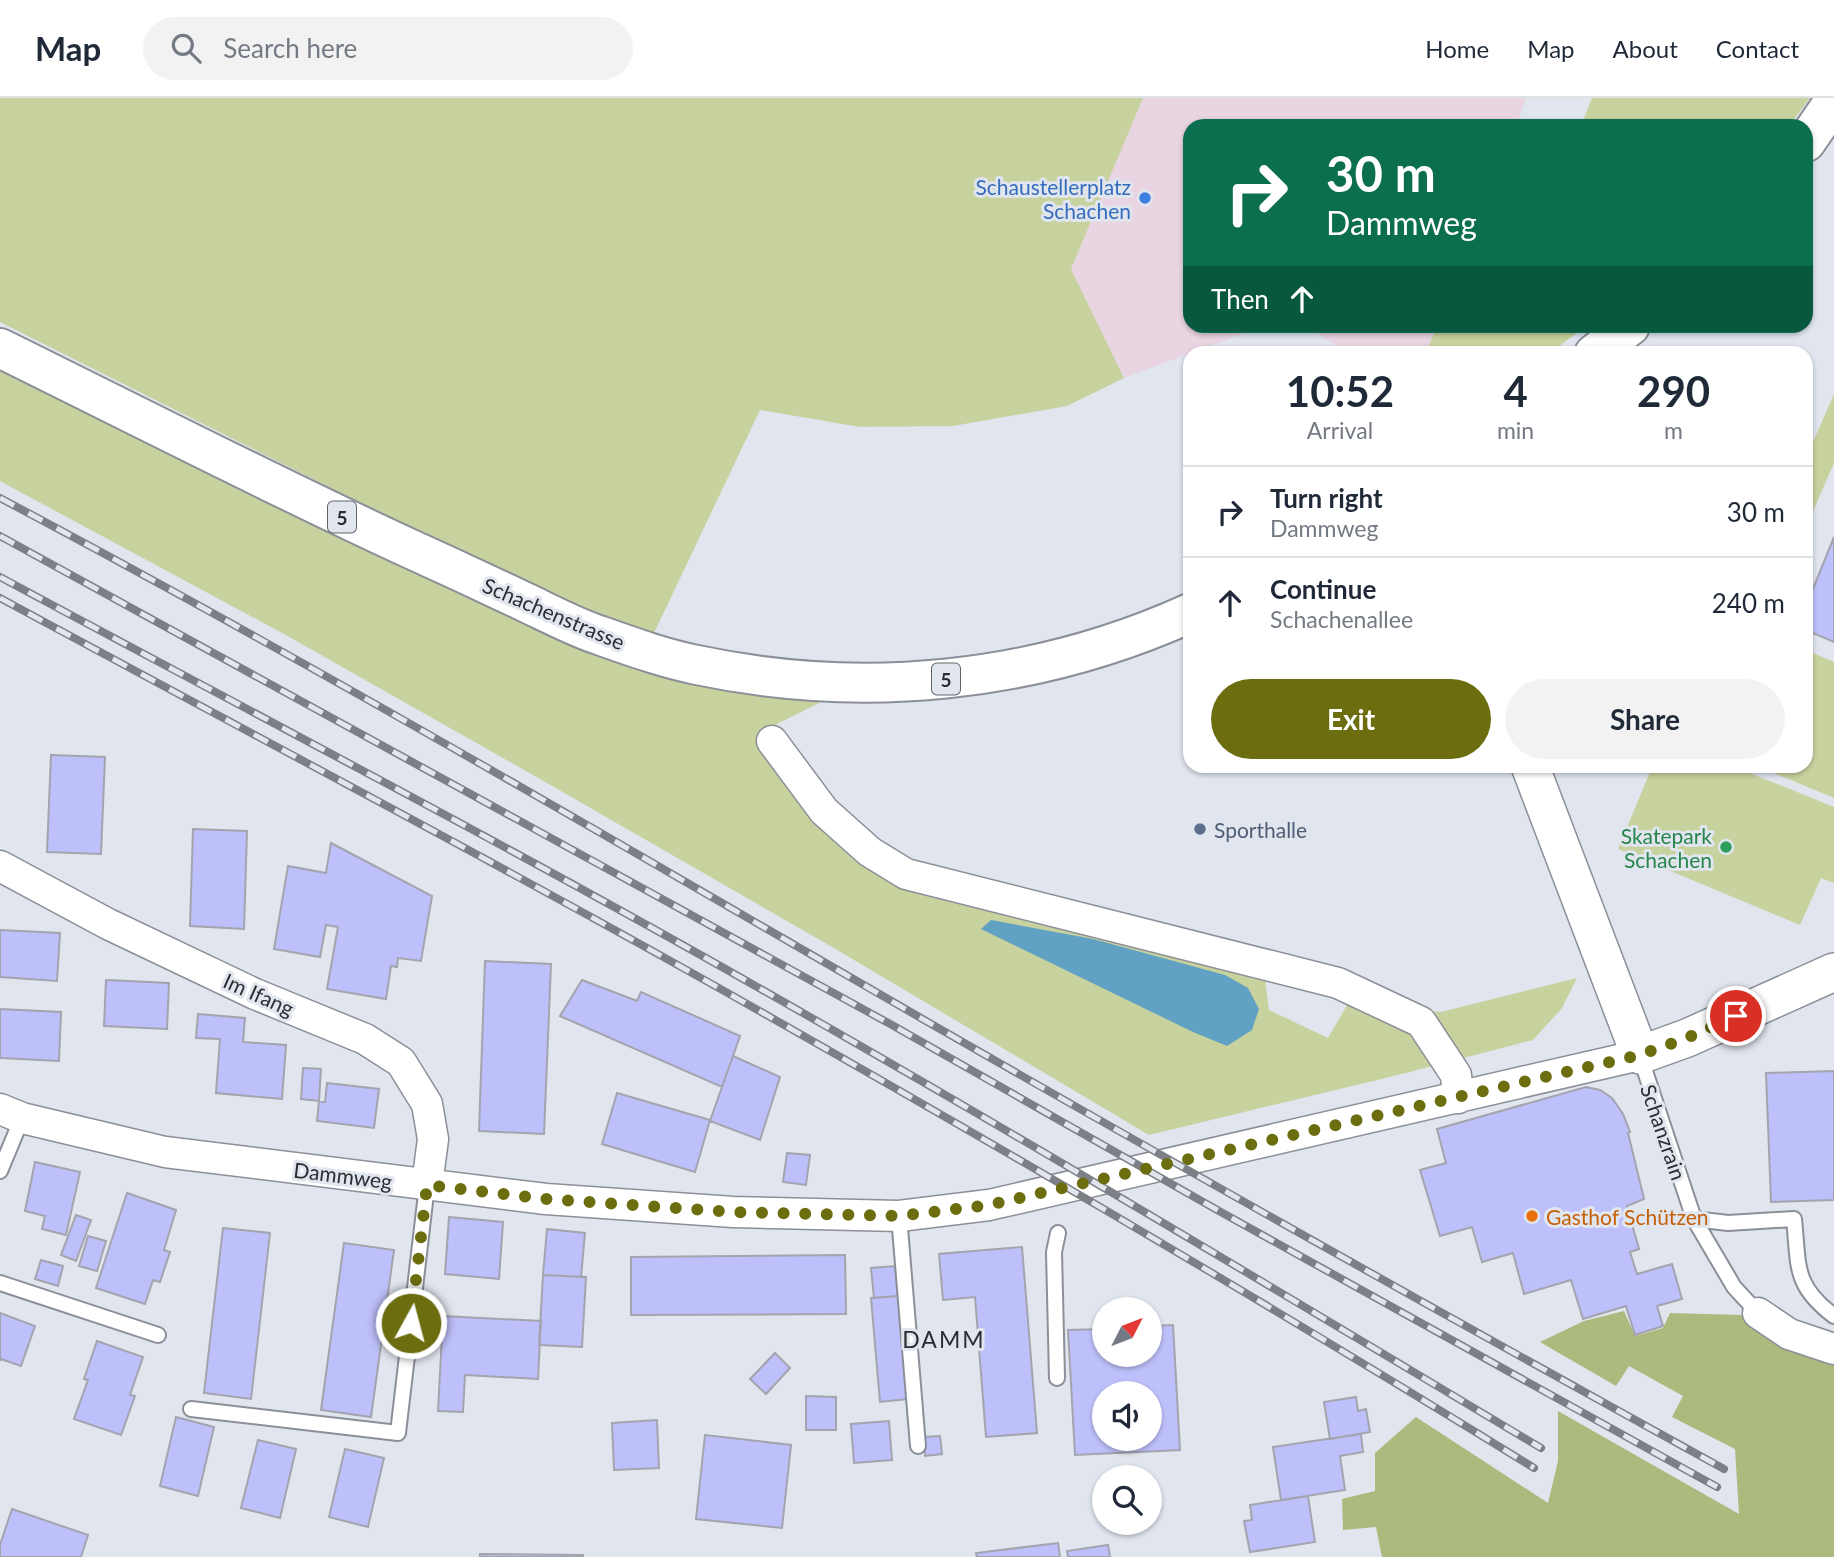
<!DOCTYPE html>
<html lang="en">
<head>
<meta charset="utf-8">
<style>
	:root { --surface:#fff; --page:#f2f2f3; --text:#1f2937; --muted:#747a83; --line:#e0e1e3; --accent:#6c6d0f }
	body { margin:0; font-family:Lato,sans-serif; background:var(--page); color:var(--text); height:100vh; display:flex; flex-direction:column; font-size:26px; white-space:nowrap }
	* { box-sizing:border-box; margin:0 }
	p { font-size:23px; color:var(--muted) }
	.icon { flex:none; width:38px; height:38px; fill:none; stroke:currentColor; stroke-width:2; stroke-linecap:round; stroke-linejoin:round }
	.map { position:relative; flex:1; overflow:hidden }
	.drawer { position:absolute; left:1183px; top:248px; width:630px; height:427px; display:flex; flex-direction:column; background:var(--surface); border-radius:21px; box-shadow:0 2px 5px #0004 }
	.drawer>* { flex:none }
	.banner { position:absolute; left:1183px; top:21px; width:630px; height:214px; border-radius:21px; box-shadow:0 2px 5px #0004; background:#0b6e4f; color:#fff; overflow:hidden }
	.needle { width:46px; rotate:48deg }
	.controls { position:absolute; left:1092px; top:1199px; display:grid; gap:14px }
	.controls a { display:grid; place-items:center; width:70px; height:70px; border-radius:50%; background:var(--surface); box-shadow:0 2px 5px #0004; font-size:35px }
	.pin { position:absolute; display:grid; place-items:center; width:60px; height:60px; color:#fff; margin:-30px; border:4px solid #fff; border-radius:50%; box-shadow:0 2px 7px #0007 }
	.me { position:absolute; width:77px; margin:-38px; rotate:7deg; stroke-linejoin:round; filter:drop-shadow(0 0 5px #0008) }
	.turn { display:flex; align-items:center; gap:24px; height:147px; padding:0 28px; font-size:32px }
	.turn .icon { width:91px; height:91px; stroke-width:2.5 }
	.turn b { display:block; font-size:49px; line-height:60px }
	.then { display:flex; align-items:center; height:66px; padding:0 28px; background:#0003; gap:14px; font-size:26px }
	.eta { display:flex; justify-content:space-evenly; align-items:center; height:119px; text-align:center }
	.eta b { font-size:42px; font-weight:700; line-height:49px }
	.primary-button { display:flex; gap:14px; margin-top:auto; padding:14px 28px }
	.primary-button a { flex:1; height:80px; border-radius:42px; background:var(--accent); color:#fff; font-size:28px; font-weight:700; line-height:80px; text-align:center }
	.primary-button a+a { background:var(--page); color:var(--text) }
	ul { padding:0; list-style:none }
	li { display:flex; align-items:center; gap:21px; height:91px; padding:0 28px; border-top:2px solid var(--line) }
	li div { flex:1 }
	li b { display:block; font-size:26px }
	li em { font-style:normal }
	header { display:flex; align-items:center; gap:42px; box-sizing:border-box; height:98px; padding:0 35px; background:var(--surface); border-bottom:2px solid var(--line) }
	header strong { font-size:33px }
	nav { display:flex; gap:38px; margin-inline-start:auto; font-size:24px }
	.search { width:490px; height:63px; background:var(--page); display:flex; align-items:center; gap:18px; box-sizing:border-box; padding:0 24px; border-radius:38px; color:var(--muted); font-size:26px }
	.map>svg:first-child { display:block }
	.commercial { fill:#e9d4e2 }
	.green { fill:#c7d29e }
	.forest { fill:#adba7d }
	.water { fill:#61a1c3 }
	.building { fill:#bec0fb; stroke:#a3a4ad; stroke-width:2; fill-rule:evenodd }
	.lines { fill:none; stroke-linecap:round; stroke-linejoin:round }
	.service-casing { stroke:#8b8f98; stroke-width:18 }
	.minor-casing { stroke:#8b8f98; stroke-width:33 }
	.tertiary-casing { stroke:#8b8f98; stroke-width:40 }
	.primary-casing { stroke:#8b8f98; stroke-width:42 }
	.service { stroke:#fff; stroke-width:14 }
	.minor { stroke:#fff; stroke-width:30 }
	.tertiary { stroke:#fff; stroke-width:37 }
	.primary { stroke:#fff; stroke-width:38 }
	.rail-casing { stroke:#7c7f85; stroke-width:8 }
	.rail { stroke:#e0e5ee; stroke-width:5; stroke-dasharray:16; stroke-linecap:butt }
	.route { stroke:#6c6d0f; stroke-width:12; stroke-dasharray:0 21.6 }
	.shop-dot { fill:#3f7fe0; stroke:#e0e5ee; stroke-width:2.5 }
	.service-dot { fill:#5c6f8a; stroke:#e0e5ee; stroke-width:2.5 }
	.leisure-dot { fill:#2e9e5b; stroke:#e0e5ee; stroke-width:2.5 }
	.food-dot { fill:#e8710a; stroke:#e0e5ee; stroke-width:2.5 }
	.labels { text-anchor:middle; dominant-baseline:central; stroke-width:6; stroke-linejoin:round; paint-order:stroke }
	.shield { fill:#e0e5ee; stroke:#616469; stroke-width:2 }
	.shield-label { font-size:19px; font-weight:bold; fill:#2b2d30 }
	.shop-label { font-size:21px; fill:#366cbe; stroke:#e0e5ee; text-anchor:end }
	.street-label { font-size:21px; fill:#2b2d30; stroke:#e0e5ee }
	.service-label { font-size:21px; fill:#4e5e75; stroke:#e0e5ee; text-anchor:start }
	.leisure-label { font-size:21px; fill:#27864d; stroke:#e0e5ee; text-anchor:end }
	.food-label { font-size:21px; fill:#c56008; stroke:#e0e5ee; text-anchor:start }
	.neighbourhood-label { font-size:23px; letter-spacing:2px; fill:#2b2d30; stroke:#e0e5ee }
</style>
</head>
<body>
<header>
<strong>Map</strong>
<div class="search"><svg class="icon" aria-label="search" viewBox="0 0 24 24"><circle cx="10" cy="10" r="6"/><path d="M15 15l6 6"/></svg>Search here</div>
<nav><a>Home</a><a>Map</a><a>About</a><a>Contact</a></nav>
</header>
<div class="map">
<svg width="1834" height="1459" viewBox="0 0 1834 1459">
	<rect width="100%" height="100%" fill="#e0e5ee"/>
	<path class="commercial" d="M 1143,0 L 1526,0 L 1516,28 L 1190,28 L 1190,228 L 1263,228 L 1124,280 L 1071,171 Z
		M 1305,228 L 1437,228 L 1426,256 L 1347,255 Z"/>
	<path class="green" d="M 0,0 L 1143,0 L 1071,171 L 1124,280 L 1067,308 L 953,328 L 860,329 L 760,312 L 654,535 L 532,491 L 0,224 Z
		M 1592,0 L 1810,0 L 1789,28 L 1581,28 Z
		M 1437,228 L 1586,228 L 1550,255 L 1426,255 Z
		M 0,269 L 459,495 L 597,557 L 644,575 L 749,594 L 825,602 L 767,631 L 872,769 L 1265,881 L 1269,912 L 1328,940 L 1349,904 L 1441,914 L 1577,880 L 1562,910 L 1533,942 L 1398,977 L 1149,1037 L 827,846 L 533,677 L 284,536 L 0,383 Z
		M 1834,296 L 1834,365 L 1806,429 L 1806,360 Z
		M 1806,552 L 1834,564 L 1834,700 L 1759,669 L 1806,668 Z
		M 1652,669 L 1735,669 L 1834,709 L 1834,785 L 1821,780 L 1800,827 L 1618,751 Z"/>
	<path class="forest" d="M 1624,1213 L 1635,1238 L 1663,1230 L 1670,1215 L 1741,1217 L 1785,1247 L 1834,1263 L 1834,1459 L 1382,1459 L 1376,1429 L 1343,1432 L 1342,1401 L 1375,1393 L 1375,1355 L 1416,1319 L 1548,1405 L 1558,1363 L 1558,1313 L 1739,1416 L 1735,1351 L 1672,1319 L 1683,1298 L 1629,1268 L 1616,1288 L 1540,1244 L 1584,1223 Z"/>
	<path class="water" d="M 991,822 L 1093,841 L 1225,877 L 1248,890 L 1259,911 L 1252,932 L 1227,948 L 1193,934 L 981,831 Z"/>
	<path class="building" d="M 1834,439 L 1834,544 L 1806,532 L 1806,508 Z
		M 51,657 L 105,659 L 101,756 L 47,754 Z
		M 193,731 L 247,733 L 244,831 L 190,828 Z
		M 331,745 L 432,798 L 421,863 L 398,860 L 397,869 L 391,868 L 386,901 L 327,891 L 338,829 L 326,827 L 320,859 L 274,851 L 288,768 L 326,775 Z
		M 0,832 L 60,835 L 57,883 L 0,879 Z
		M 485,863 L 551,866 L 544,1036 L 479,1033 Z
		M 106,882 L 169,885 L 167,931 L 104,928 Z
		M 582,882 L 637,903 L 641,894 L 740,938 L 722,989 L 560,918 Z
		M 0,911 L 61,914 L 59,963 L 0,960 Z
		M 198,916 L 245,920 L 243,944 L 286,947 L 282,1001 L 216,995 L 220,941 L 196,940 Z
		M 733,958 L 780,979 L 760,1042 L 710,1023 Z
		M 303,970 L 321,971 L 319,1003 L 301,1001 Z
		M 1834,973 L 1834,1102 L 1771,1104 L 1766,975 Z
		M 327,985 L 379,991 L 374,1030 L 317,1023 L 319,1003 L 325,1004 Z
		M 1586,989 L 1600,992 L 1612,1000 L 1623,1016 L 1630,1034 L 1628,1035 L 1644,1101 L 1627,1108 L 1639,1151 L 1630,1154 L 1637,1176 L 1672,1166 L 1682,1201 L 1657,1208 L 1663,1228 L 1635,1237 L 1626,1208 L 1583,1221 L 1571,1182 L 1524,1196 L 1513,1155 L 1482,1164 L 1472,1129 L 1440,1138 L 1420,1072 L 1446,1065 L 1437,1031 Z
		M 617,995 L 710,1022 L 695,1074 L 602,1046 Z
		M 787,1055 L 810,1057 L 806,1087 L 783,1084 Z
		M 35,1064 L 80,1074 L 66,1137 L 42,1131 L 45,1118 L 25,1113 Z
		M 127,1095 L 176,1112 L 164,1152 L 170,1154 L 160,1184 L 153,1182 L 145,1206 L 96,1190 Z
		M 76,1117 L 91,1122 L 76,1163 L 61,1157 Z
		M 449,1119 L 503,1124 L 499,1181 L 445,1176 Z
		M 223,1130 L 270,1135 L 251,1301 L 204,1295 Z
		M 547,1131 L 585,1135 L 581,1179 L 543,1177 Z
		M 88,1138 L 106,1143 L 97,1173 L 79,1168 Z
		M 344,1145 L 394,1152 L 371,1319 L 321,1312 Z
		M 1022,1149 L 1037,1335 L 986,1339 L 975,1199 L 943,1202 L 939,1156 Z
		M 845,1157 L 846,1216 L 631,1217 L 631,1159 Z
		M 41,1162 L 63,1168 L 58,1188 L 35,1181 Z
		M 895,1168 L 898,1198 L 874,1200 L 871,1170 Z
		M 543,1177 L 586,1179 L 582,1249 L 539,1247 Z
		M 898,1198 L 907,1301 L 880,1304 L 871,1200 Z
		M 0,1215 L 35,1228 L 21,1268 L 1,1261 L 0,1263 Z
		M 443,1218 L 541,1223 L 538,1281 L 465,1277 L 463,1314 L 438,1313 Z
		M 1173,1227 L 1180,1352 L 1075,1357 L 1068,1232 L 1104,1231 L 1104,1256 L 1150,1256 L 1150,1228 ZM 1104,1295 L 1150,1295 L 1150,1340 L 1104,1340 Z
		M 97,1243 L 143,1259 L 130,1297 L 135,1298 L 121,1337 L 74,1321 L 88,1282 L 84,1281 Z
		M 775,1255 L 790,1270 L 766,1296 L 750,1281 Z
		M 806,1298 L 836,1299 L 836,1332 L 806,1332 Z
		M 1356,1299 L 1358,1313 L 1366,1311 L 1370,1334 L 1330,1341 L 1324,1304 Z
		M 176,1319 L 214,1329 L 198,1398 L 160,1388 Z
		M 657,1322 L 659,1370 L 614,1372 L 612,1325 Z
		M 889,1323 L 892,1362 L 854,1365 L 851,1326 Z
		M 1361,1336 L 1363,1354 L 1340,1358 L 1345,1392 L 1281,1402 L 1273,1349 Z
		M 705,1337 L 791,1347 L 782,1430 L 696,1421 Z
		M 940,1338 L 942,1356 L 925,1358 L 924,1339 Z
		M 258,1342 L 296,1351 L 280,1420 L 241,1410 Z
		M 345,1351 L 384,1360 L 368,1429 L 329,1419 Z
		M 1308,1398 L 1315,1444 L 1250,1454 L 1244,1423 L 1252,1422 L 1250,1407 Z
		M 12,1411 L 88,1437 L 81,1459 L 0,1459 L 0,1447 Z
		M 1058,1445 L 1060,1459 L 977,1459 L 976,1455 Z
		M 1108,1447 L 1110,1459 L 1068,1459 L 1067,1453 Z
		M 480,1456 L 583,1457 L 583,1459 L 480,1459 Z"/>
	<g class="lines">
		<defs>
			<path id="service" d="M 1640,958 L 1694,1121 L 1734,1189 L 1758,1215
				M 0,1073 L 22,1020
				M 899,1118 L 918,1348
				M 1694,1121 L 1728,1125 L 1794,1121 C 1799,1168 1793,1187 1834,1218
				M 0,1185 L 158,1237
				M 1057,1280 L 1054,1154 L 1058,1135
				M 191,1311 L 398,1335 L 427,1087"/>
			<path id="minor" d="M 772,643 L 824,713 L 870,754 L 906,776 L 1338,885 L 1421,924 L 1456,977 L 1458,1000
				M 0,768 L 108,826 L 255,896 L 365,941 L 401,964 L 427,1006 L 433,1041 L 427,1087
				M 0,1011 L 22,1020 L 165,1054 L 546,1101 L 733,1114 L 899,1118 L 989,1107 L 1640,957
				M 1758,1215 L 1789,1236 L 1834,1251"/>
			<path id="tertiary" d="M 1530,668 L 1640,957 L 1687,940 L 1834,874"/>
			<path id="primary" d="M 1806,44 L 1834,3
				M 0,250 C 134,316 266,384 402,447 C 444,466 487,486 529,506 C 550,516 571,527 593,535 C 627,547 662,560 697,567 C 863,602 1035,585 1190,515
				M 1594,256 L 1630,228"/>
		</defs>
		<use href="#service" class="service-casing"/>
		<use href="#minor" class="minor-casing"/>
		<use href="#tertiary" class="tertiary-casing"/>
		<use href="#primary" class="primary-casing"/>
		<use href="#service" class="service"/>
		<use href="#minor" class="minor"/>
		<use href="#tertiary" class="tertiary"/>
		<use href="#primary" class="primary"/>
		<defs>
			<path id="rail" d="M 0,400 C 314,566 619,746 926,923 C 1191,1075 1457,1224 1724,1371
				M 0,438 L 892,927 L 1219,1113 L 1717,1389
				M 0,479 C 253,615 509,748 759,890 C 1022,1039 1281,1195 1541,1350
				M 0,500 C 255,638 511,772 763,915 C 1023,1062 1280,1213 1534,1370"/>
		</defs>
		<use href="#rail" class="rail-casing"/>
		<use href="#rail" class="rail"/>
	</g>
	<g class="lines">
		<path class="route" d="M 411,1225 L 427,1087 L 546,1101 L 733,1114 L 899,1118 L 989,1107 L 1640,957 L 1687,940 L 1736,918"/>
	</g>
	<circle class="shop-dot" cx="1145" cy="100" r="7"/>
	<circle class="service-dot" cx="1200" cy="731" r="7"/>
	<circle class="leisure-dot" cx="1726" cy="749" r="7"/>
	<circle class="food-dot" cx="1532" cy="1118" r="7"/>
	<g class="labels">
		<g class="shield">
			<rect x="328" y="403.5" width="28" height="31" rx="5"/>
			<rect x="932" y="565.5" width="28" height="31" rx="5"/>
		</g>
		<g class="shield-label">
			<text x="342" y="419">5</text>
			<text x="946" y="581">5</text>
		</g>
		<g class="shop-label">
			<text x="1131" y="88">Schaustellerplatz<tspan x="1131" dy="24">Schachen</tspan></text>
		</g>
		<g class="street-label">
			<text transform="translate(554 515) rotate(23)">Schachenstrasse</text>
			<text transform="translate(259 896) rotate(24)">Im Ifang</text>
			<text transform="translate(1664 1034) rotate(71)">Schanzrain</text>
			<text transform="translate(343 1077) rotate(7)">Dammweg</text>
		</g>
		<g class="service-label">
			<text x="1214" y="731">Sporthalle</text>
		</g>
		<g class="leisure-label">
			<text x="1712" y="737">Skatepark<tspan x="1712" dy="24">Schachen</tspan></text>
		</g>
		<g class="food-label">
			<text x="1546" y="1118">Gasthof Schützen</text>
		</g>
		<g class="neighbourhood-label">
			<text x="944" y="1241">DAMM</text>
		</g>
	</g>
</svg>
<div class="controls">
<a><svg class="needle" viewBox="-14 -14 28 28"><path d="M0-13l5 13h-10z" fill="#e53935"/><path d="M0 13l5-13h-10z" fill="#747a83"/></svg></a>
<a><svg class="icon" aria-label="sound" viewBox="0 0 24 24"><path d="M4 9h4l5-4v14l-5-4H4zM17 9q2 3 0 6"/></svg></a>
<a><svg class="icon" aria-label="search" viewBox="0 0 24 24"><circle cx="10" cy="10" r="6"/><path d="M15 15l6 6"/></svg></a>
</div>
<div class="pin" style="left:1736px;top:918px;background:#d93025"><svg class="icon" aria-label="arrive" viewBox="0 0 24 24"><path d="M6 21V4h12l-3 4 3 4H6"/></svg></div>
<svg class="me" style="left:411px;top:1225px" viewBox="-20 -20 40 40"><circle r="17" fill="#6c6d0f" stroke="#fff" stroke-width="3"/><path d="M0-11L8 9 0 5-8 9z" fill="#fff"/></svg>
<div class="banner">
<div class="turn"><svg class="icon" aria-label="right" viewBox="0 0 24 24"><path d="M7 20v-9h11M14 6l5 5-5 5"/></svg><div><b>30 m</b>Dammweg</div></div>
<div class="then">Then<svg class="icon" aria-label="ahead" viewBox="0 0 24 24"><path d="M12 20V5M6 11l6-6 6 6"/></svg></div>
</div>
<section class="drawer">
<div class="eta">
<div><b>10:52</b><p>Arrival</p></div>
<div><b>4</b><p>min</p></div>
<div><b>290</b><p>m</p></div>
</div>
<ul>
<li><svg class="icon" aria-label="right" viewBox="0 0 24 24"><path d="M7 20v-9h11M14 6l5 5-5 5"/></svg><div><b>Turn right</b><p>Dammweg</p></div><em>30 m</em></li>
<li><svg class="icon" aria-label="ahead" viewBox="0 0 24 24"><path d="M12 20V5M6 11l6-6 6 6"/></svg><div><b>Continue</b><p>Schachenallee</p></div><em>240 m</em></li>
</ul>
<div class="primary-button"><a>Exit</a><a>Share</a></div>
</section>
</div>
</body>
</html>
